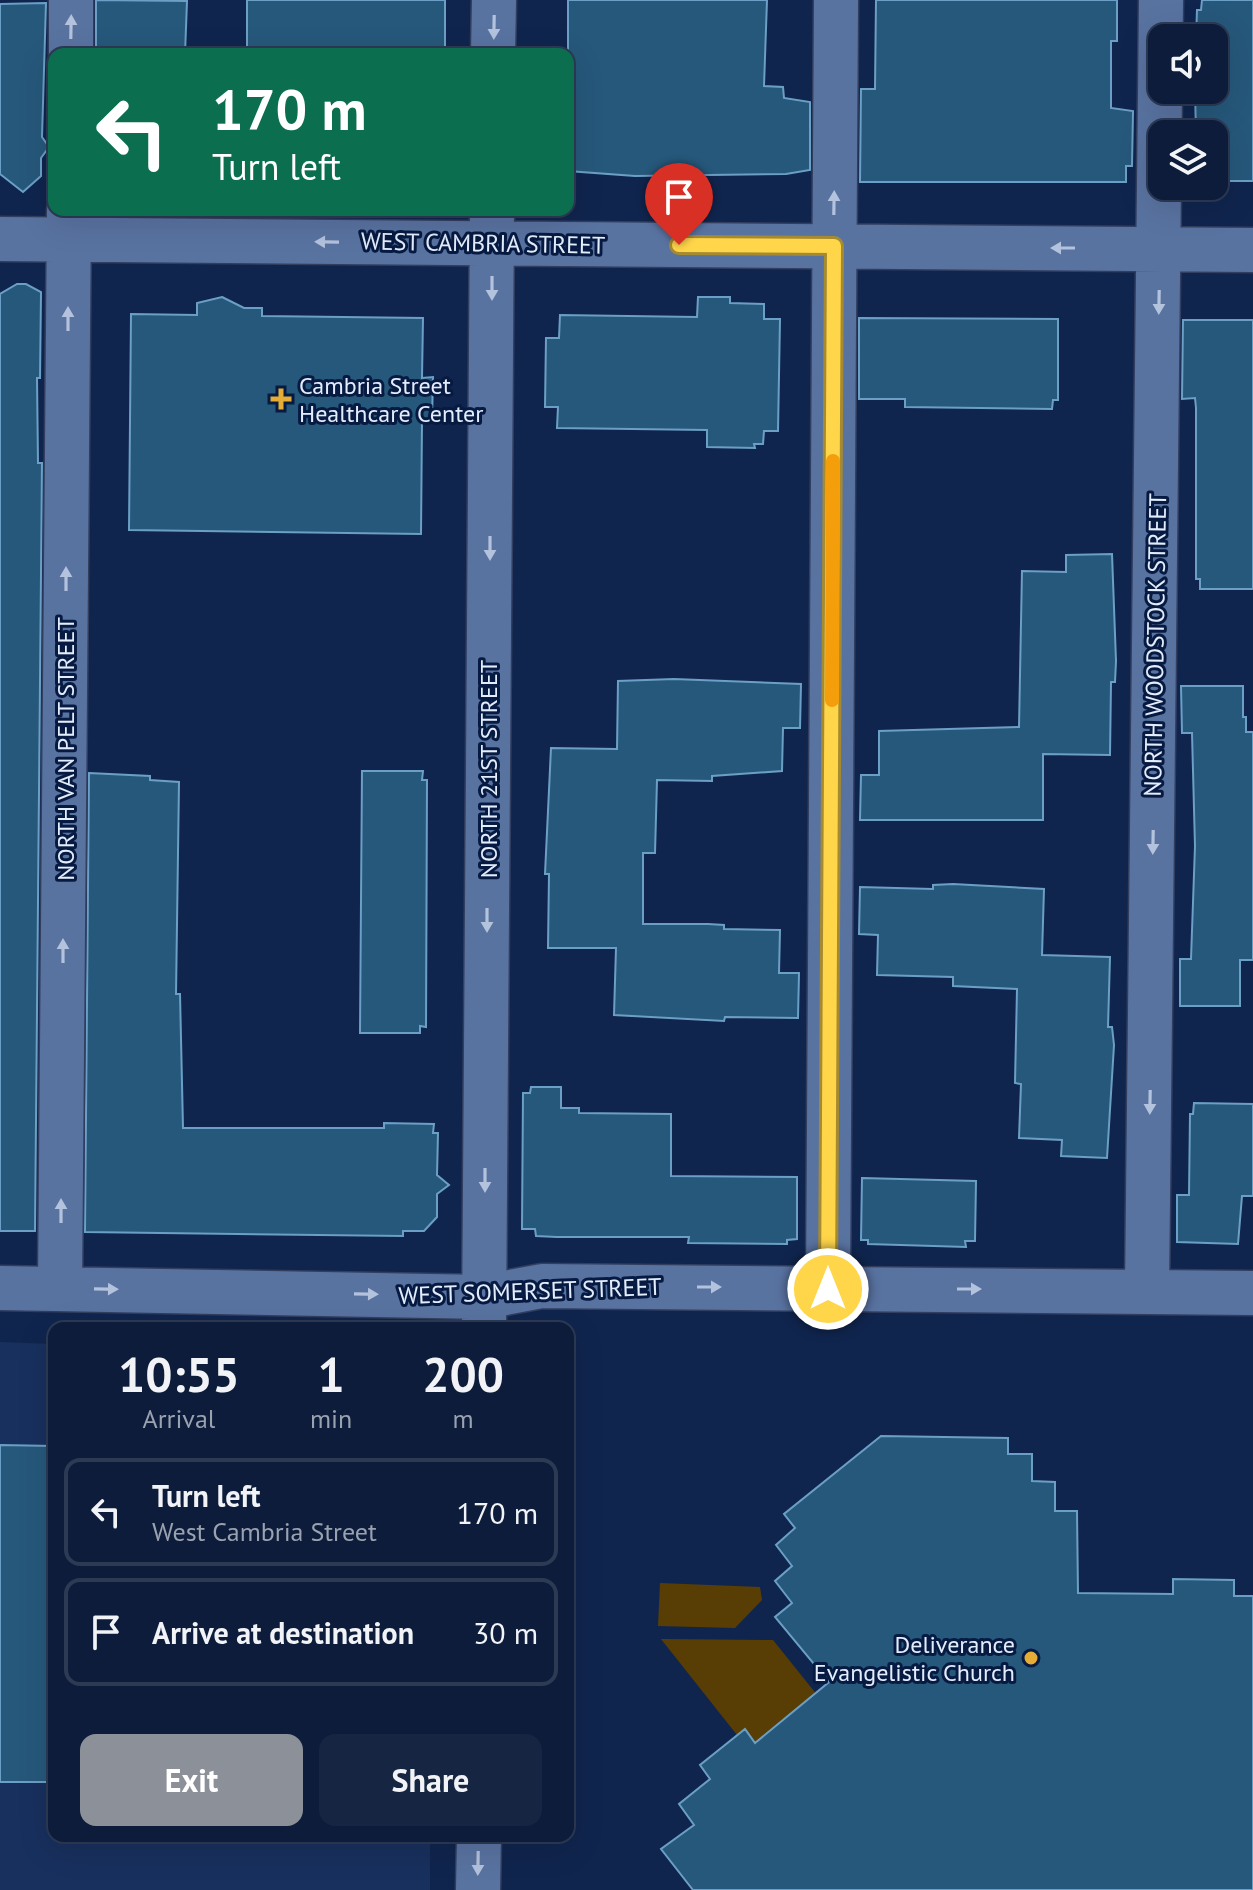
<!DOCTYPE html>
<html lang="en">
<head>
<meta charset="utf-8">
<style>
	:root { --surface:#0c1c3a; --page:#152542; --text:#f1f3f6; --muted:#9aa1af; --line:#2c3a54; --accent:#8c9099 }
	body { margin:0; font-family:"PT Sans",sans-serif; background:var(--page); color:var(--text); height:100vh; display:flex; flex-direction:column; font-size:30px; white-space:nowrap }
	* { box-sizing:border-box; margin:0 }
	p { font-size:26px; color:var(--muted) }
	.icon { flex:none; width:44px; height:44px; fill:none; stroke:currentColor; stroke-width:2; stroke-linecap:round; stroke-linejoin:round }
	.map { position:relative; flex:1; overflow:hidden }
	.sheet { position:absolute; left:48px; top:1322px; width:526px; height:520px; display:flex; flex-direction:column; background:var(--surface); border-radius:16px; box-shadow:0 8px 32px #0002,0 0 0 2px var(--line) }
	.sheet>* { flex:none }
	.guide { position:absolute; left:48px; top:48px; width:526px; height:168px; border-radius:16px; box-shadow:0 8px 32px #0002,0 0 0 2px var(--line); background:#0b6e4f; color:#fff; overflow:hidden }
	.controls { position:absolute; left:1148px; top:24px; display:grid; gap:16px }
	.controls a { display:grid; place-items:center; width:80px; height:80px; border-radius:16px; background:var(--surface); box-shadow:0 8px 32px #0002,0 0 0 2px var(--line); font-size:40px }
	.pin { position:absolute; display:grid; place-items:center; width:68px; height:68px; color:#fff; margin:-82px -34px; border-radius:50% 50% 50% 0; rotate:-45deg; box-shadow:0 0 8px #0007 }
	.pin .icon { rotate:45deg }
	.me { position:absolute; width:88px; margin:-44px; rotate:0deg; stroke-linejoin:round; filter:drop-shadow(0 0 6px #0008) }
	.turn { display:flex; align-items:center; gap:28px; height:168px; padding:0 32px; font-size:36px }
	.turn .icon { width:104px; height:104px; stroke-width:2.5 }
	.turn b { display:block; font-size:56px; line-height:68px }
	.eta { display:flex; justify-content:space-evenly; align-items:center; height:136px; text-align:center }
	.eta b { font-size:48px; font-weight:600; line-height:56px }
	.cta { display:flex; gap:16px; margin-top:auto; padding:16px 32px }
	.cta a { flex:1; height:92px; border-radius:16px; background:var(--accent); color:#fff; font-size:32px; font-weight:600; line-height:92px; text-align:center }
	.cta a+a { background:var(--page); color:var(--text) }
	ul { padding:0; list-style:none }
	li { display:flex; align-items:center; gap:24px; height:108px; margin:0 16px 12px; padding:0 16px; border:4px solid var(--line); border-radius:16px }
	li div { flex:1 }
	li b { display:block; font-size:30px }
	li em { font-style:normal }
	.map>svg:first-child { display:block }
	.built { fill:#18305e }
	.green { fill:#583e05 }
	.building { fill:#26587b; stroke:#6c9fc5; stroke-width:2 }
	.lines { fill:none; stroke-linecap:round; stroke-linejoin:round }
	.minor-casing { stroke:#323e5f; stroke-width:47 }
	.minor { stroke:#5973a1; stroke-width:44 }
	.oneway { fill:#b3c2dd }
	.route-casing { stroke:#a68a30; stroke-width:20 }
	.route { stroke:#ffd54a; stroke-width:14 }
	.slow { stroke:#f59e0b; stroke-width:14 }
	.poi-dot { fill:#e5ad36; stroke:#071b42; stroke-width:3 }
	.labels { text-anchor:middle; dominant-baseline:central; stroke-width:6; stroke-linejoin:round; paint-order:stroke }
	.street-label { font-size:24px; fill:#e4edfd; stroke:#071b42 }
	.poi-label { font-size:24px; fill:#e4edfd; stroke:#071b42; text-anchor:start }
</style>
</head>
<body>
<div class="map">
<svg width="1253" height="1890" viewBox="0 0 1253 1890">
	<rect width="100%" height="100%" fill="#10254e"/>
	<path class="built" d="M 0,1342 L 54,1344 L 54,1836 L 430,1836 L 430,1890 L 0,1890 Z"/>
	<path class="green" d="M 660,1583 L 760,1587 L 762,1600 L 735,1628 L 658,1626 Z
		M 661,1639 L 773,1640 L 830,1711 L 788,1716 L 755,1743 L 745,1729 L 737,1735 Z"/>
	<path class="building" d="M 96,0 L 187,1 L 185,54 L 96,52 Z
		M 247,0 L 445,0 L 445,51 L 247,51 Z
		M 568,0 L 767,0 L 764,86 L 783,87 L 784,98 L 810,102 L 810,170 L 786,174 L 635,176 L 568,171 Z
		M 876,0 L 1117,0 L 1117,41 L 1111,41 L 1111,108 L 1133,111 L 1132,166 L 1126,166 L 1126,182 L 860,182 L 861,89 L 875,89 Z
		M 1202,0 L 1253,0 L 1253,181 L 1214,181 L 1214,134 L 1196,134 L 1195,90 L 1214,90 L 1214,38 L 1196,38 L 1197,10 L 1201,10 Z
		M 46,3 L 42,137 L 49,147 L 41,158 L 41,176 L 23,192 L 0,174 L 0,4 Z
		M 17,284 L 26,284 L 41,292 L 40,378 L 37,378 L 38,463 L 42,463 L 35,1231 L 0,1231 L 0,294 Z
		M 222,297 L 244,308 L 262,308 L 262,316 L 423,318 L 422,378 L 433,377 L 432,420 L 422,421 L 421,534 L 129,530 L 131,314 L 197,315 L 197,303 Z
		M 698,297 L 730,297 L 730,303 L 764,304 L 764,319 L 780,319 L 778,431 L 764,431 L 763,444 L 754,444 L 755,448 L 707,447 L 707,430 L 557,428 L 558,407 L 545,407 L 546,338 L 559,338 L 560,315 L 697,317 Z
		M 859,318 L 1058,319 L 1058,400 L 1053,400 L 1052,409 L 905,407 L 905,399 L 859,399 Z
		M 1183,320 L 1253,320 L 1253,589 L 1200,589 L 1200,579 L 1196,579 L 1196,408 L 1195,398 L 1182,399 Z
		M 1112,554 L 1116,661 L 1115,682 L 1111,682 L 1110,755 L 1043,754 L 1043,820 L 860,820 L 861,775 L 879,775 L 879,731 L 1019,727 L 1022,571 L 1066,572 L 1066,555 Z
		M 674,679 L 801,684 L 800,728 L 783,728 L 782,771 L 712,776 L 712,781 L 657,780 L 655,853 L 643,853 L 643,924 L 708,924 L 724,925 L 724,929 L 780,930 L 779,973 L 799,973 L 798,1018 L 725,1017 L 724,1021 L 614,1015 L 616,948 L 548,948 L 549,874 L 545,874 L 551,748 L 617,749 L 618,681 Z
		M 1181,686 L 1243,686 L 1243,717 L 1246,717 L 1246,732 L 1253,732 L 1253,960 L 1240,960 L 1240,1006 L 1180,1006 L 1180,959 L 1191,959 L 1195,846 L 1192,733 L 1182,733 Z
		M 362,771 L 423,771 L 422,780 L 427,780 L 426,1027 L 420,1026 L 420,1033 L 360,1033 Z
		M 89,773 L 150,776 L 150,780 L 179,782 L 176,994 L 180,994 L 183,1128 L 384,1128 L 384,1123 L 434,1124 L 433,1133 L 438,1133 L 437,1175 L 449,1185 L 437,1194 L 437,1217 L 424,1231 L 403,1231 L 403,1236 L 85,1232 Z
		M 953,884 L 1044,889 L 1042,955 L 1110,957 L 1108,1027 L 1112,1027 L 1114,1045 L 1107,1158 L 1061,1156 L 1062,1140 L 1019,1138 L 1021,1084 L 1015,1083 L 1017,989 L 953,986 L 953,977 L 877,975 L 878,935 L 859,934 L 860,887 L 933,889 L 933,885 Z
		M 531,1087 L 561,1087 L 561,1108 L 579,1108 L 579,1113 L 671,1114 L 671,1176 L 797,1177 L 797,1239 L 787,1240 L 787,1244 L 688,1243 L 689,1237 L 557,1237 L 536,1236 L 535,1229 L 522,1229 L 523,1093 L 530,1093 Z
		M 1194,1103 L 1253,1104 L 1253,1196 L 1242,1196 L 1238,1244 L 1177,1242 L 1177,1195 L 1189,1195 L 1190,1114 L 1193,1114 Z
		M 862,1178 L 976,1181 L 975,1241 L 965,1241 L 966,1247 L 868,1244 L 868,1240 L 861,1240 Z
		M 881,1436 L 1008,1438 L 1008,1454 L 1032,1454 L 1032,1481 L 1055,1482 L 1055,1511 L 1077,1511 L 1078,1593 L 1173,1594 L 1173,1579 L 1234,1580 L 1234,1596 L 1253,1596 L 1253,1890 L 693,1890 L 661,1849 L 694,1825 L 679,1804 L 710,1779 L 700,1765 L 745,1729 L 755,1743 L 829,1682 L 775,1617 L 792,1603 L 775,1581 L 792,1566 L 776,1545 L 795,1528 L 784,1514 Z
		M 0,1445 L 54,1446 L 54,1782 L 0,1782 Z"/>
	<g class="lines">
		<defs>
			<path id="minor" d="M 71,54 L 71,0
				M 493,54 L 494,0
				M 0,239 L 1253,250
				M 0,1288 L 484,1297 L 542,1286 L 1253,1293
				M 60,1289 L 69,211
				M 828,1289 L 836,0
				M 1147,1290 L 1161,0
				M 484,1328 L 492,210
				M 478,1890 L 479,1836"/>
		</defs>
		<use href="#minor" class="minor-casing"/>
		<use href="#minor" class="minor"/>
	</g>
	<defs><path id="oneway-solid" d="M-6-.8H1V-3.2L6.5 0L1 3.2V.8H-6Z" transform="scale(2)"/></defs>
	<g class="oneway">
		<use href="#oneway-solid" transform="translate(71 27) rotate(-89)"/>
		<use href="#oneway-solid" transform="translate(494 27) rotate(91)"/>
		<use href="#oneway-solid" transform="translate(834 203) rotate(-89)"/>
		<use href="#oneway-solid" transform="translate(327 242) rotate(-179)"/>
		<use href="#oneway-solid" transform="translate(1063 248) rotate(-180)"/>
		<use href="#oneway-solid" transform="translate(492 288) rotate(90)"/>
		<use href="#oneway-solid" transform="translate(1159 302) rotate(91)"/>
		<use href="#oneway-solid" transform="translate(68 319) rotate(-90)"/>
		<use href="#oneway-solid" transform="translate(490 548) rotate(90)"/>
		<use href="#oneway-solid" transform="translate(66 579) rotate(-90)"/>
		<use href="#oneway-solid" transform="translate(1153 842) rotate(91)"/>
		<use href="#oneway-solid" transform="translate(487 920) rotate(90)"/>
		<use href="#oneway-solid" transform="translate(63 951) rotate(-90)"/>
		<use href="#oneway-solid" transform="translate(1150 1102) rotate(91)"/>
		<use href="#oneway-solid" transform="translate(485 1180) rotate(90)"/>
		<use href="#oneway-solid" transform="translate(61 1211) rotate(-90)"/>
		<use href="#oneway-solid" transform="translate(709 1287)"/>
		<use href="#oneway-solid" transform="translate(106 1289) rotate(1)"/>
		<use href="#oneway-solid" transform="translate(969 1289)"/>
		<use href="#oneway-solid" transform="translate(366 1294) rotate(1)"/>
		<use href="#oneway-solid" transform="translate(478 1863) rotate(91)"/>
	</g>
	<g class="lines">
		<defs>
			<path id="route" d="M 679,245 L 834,246 L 828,1289"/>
		</defs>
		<use href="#route" class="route-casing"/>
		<use href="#route" class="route"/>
		<path class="slow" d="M 832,700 L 833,461"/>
	</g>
	<g class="poi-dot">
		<path d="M277 387h8v8h8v8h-8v8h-8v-8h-8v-8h8z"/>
		<circle cx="1031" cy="1658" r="8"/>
	</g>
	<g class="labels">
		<g class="street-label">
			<text transform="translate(483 243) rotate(1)">WEST CAMBRIA STREET</text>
			<text transform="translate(1155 645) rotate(-89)">NORTH WOODSTOCK STREET</text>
			<text transform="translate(65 749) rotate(-90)">NORTH VAN PELT STREET</text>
			<text transform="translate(488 769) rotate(-90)">NORTH 21ST STREET</text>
			<text transform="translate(530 1291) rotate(-2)">WEST SOMERSET STREET</text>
		</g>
		<g class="poi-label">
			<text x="299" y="385">Cambria Street<tspan x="299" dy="28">Healthcare Center</tspan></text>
			<text x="1015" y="1644" text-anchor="end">Deliverance<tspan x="1015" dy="28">Evangelistic Church</tspan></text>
		</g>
	</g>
</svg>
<div class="controls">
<a><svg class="icon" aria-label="sound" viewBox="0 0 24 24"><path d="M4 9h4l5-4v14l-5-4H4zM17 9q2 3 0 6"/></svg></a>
<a><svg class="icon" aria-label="layers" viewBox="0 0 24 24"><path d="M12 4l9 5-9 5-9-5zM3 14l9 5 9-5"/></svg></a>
</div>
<div class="pin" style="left:679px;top:245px;background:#d93025"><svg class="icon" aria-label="arrive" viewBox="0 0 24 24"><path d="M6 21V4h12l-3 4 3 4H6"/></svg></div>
<svg class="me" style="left:828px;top:1289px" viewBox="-20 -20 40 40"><circle r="17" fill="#ffd54a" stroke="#fff" stroke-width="3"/><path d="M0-11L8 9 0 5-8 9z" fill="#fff"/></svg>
<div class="guide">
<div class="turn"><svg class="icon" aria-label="left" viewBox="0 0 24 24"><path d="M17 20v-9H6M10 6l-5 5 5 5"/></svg><div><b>170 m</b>Turn left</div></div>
</div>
<section class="sheet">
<div class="eta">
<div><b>10:55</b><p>Arrival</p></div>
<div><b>1</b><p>min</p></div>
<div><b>200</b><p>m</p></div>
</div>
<ul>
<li><svg class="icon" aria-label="left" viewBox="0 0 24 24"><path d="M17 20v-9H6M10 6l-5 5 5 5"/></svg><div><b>Turn left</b><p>West Cambria Street</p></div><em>170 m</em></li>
<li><svg class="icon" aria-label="arrive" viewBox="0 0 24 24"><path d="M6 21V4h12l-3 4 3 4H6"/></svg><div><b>Arrive at destination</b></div><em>30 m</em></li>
</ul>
<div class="cta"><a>Exit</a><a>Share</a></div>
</section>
</div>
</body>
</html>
